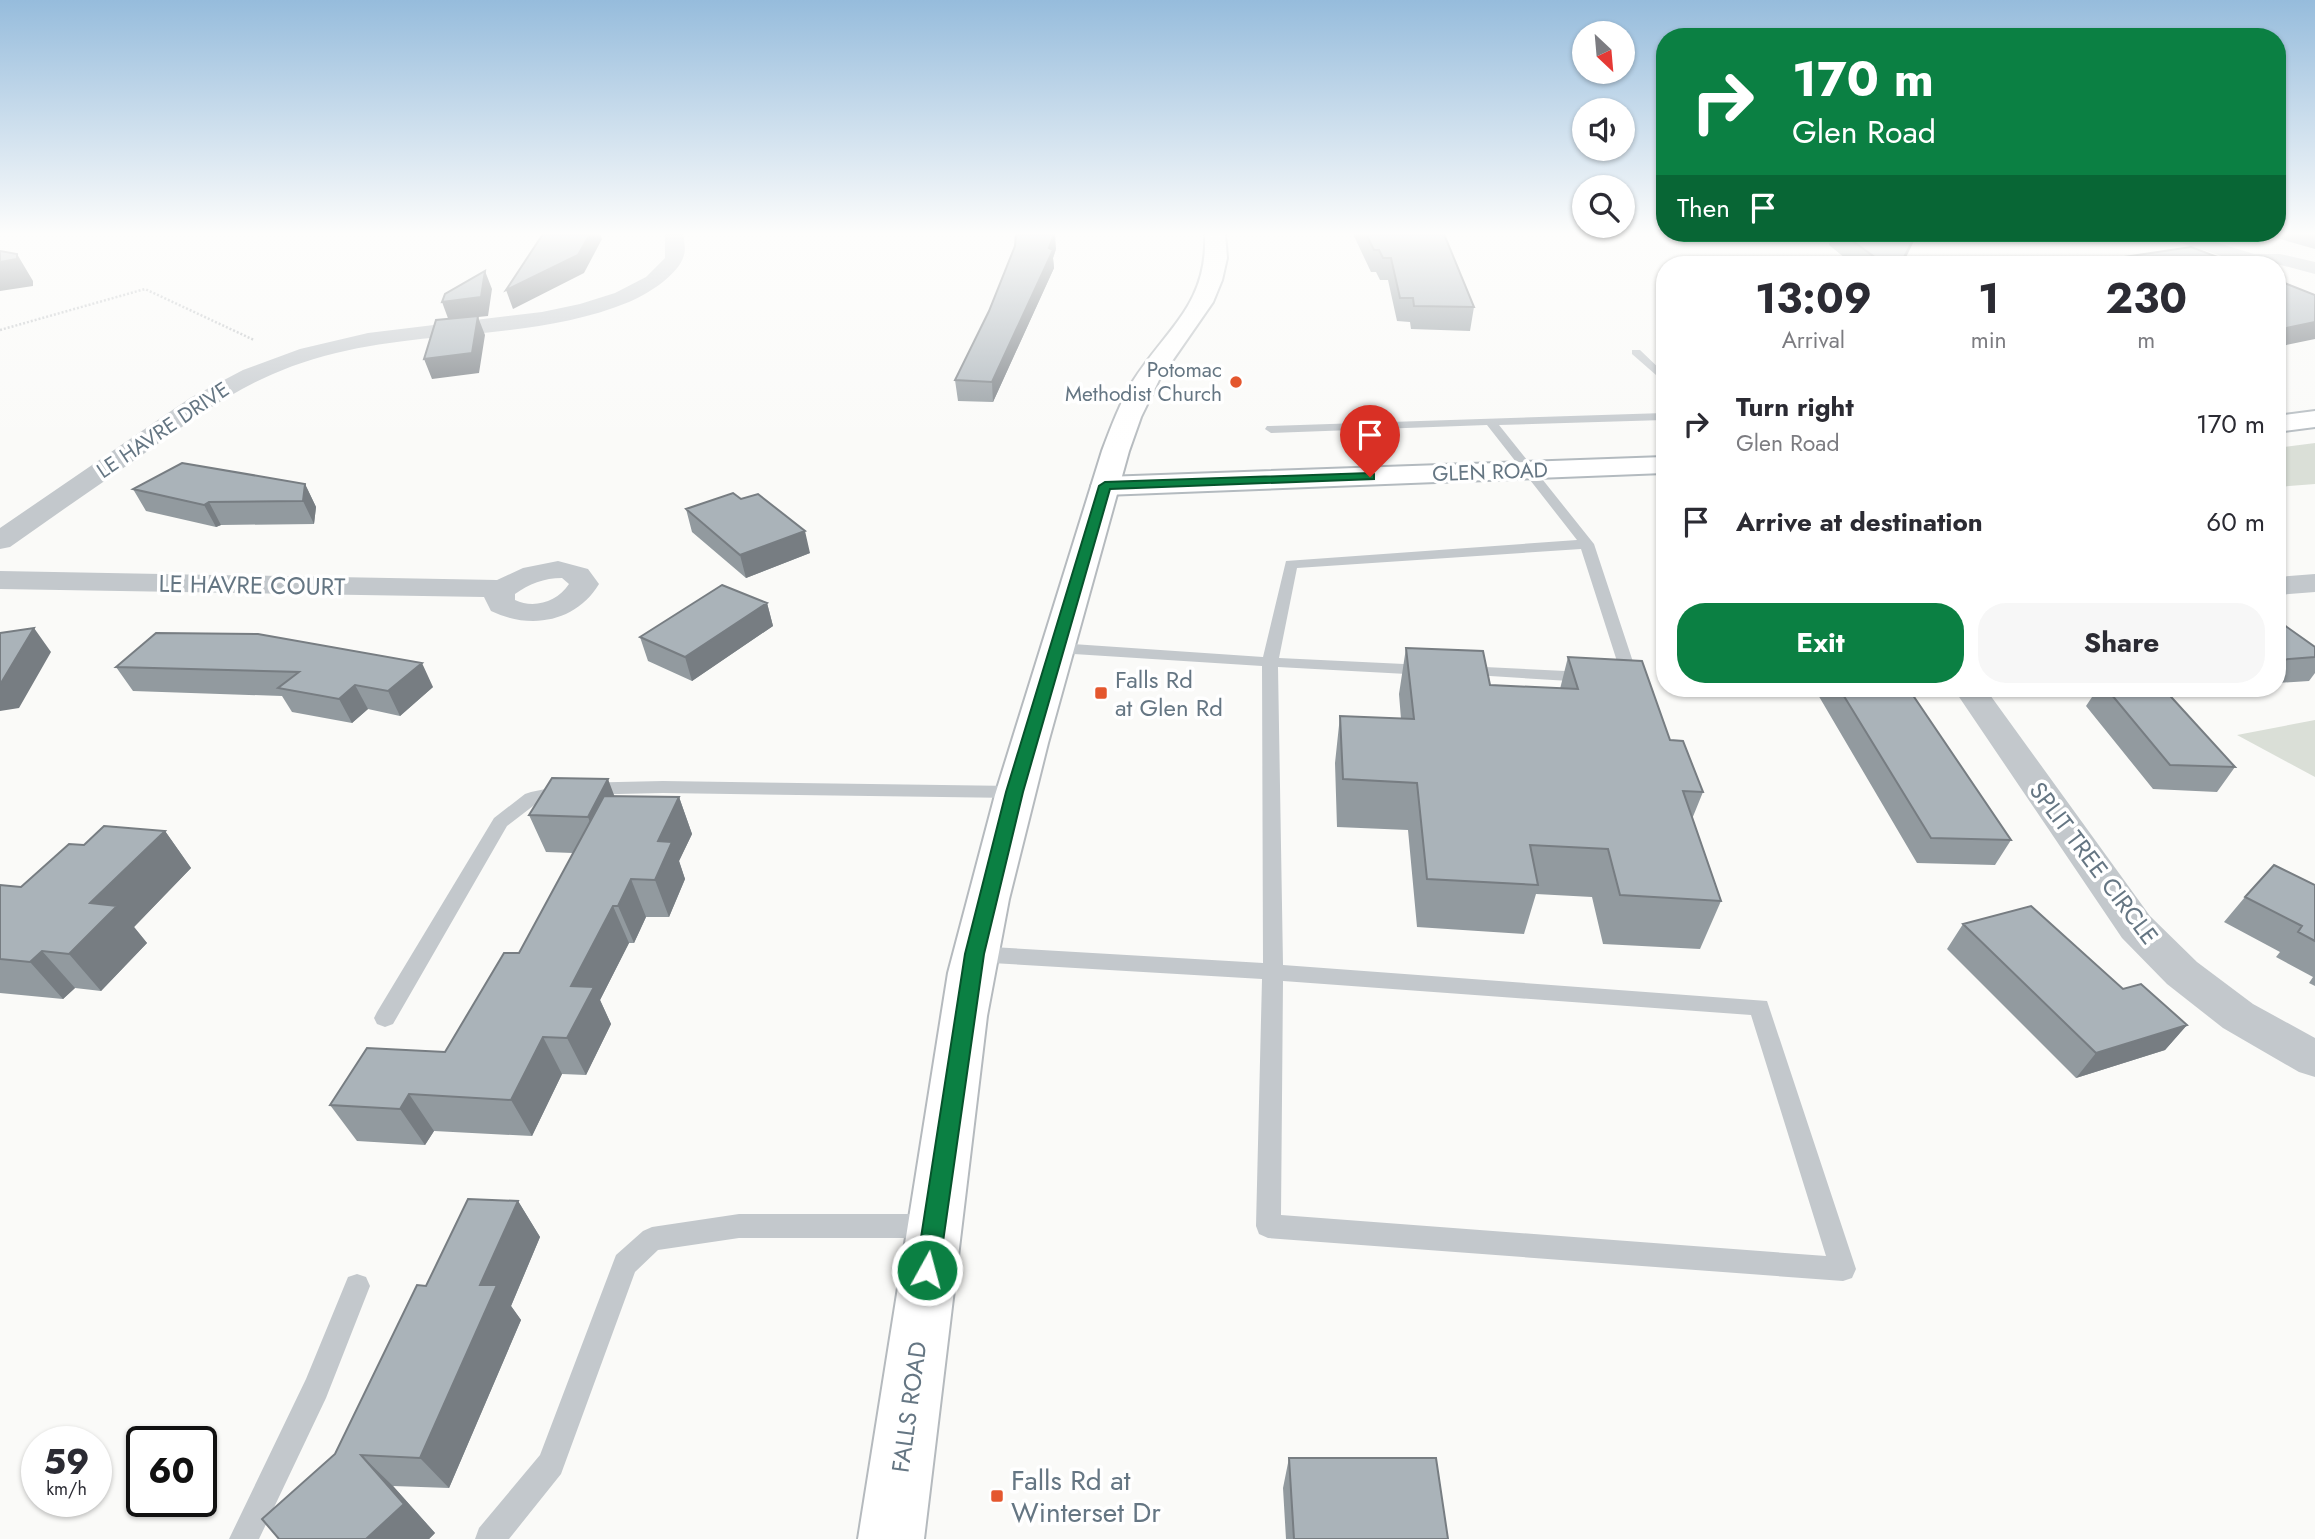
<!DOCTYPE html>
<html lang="en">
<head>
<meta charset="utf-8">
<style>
	:root { --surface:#fff; --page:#f7f7f7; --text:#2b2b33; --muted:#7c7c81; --accent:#0b8043 }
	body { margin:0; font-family:Jost,sans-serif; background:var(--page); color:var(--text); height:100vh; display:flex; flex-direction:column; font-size:26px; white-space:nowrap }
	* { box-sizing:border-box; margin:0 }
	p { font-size:23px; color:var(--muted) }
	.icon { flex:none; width:38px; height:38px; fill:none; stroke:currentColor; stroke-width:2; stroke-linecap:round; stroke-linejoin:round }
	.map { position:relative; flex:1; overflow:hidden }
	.sheet { position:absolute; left:1656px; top:256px; width:630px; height:441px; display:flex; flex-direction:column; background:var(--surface); border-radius:28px; box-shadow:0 2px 5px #0004 }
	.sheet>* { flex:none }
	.guide { position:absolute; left:1656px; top:28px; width:630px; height:214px; border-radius:28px; box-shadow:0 2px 5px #0004; background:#0b8043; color:#fff; overflow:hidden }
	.needle { width:46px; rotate:154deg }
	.tools { position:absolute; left:1572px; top:21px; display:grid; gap:14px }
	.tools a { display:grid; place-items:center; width:63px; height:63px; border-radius:50%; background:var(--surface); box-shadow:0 2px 5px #0004; font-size:35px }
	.speed { position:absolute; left:21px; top:1426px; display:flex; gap:14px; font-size:35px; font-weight:700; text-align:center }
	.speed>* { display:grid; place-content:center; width:91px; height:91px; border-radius:50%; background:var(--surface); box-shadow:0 2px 5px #0004; line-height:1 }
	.speed small { font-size:18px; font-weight:400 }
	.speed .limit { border:4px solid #111; border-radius:10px; background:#fff; color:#111 }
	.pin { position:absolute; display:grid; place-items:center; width:60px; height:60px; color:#fff; margin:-72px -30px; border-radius:50% 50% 50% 0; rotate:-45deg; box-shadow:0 0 7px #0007 }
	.pin .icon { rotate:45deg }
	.me { position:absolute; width:77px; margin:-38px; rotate:7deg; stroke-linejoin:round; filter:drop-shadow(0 0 5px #0008) }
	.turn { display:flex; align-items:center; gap:24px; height:147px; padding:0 21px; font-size:32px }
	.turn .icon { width:91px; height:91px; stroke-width:2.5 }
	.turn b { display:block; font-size:49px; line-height:60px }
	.then { display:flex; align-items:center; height:66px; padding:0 21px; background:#0003; gap:14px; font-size:26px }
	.eta { display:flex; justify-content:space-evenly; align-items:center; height:119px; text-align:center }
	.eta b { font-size:42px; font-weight:700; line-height:49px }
	.cta { display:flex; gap:14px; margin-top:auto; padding:14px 21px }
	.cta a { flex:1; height:80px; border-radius:28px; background:var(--accent); color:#fff; font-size:28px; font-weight:700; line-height:80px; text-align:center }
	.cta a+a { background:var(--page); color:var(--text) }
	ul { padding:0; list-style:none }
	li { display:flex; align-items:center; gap:21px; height:98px; padding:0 21px }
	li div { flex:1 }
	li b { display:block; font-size:26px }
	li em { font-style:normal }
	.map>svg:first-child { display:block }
	.green { fill:#dadfd7 }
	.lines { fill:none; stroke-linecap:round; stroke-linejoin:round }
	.secondary-casing { stroke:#b3babf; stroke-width:4 }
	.primary-casing { stroke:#b5babe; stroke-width:4 }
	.path { stroke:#bbbfc2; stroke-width:2.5; stroke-dasharray:2 2; stroke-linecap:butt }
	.lane { fill:#c3c8cc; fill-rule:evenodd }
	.street { fill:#c3c8cc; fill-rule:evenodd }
	.secondary { fill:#fff; fill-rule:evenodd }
	.primary { fill:#fff; fill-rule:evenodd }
	.wall { fill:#929a9f }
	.shaded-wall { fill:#777d82 }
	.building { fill:#aab3b9; stroke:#777d82; stroke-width:2 }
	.route { fill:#0b8043; stroke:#07532c; stroke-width:2 }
	.poi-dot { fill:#e4572e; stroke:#fff; stroke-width:2.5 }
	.labels { text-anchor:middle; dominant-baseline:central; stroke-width:7; stroke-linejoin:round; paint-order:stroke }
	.far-poi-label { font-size:21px; fill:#657683; stroke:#fff; text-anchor:end }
	.far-street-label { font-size:21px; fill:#657683; stroke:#fff }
	.street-label { font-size:24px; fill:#657683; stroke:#fff }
	.poi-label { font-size:24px; fill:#657683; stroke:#fff; text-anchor:start }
	.near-poi-label { font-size:28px; fill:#657683; stroke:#fff; text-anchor:start }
</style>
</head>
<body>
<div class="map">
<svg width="2315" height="1539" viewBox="0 0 2315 1539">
	<rect width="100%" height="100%" fill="#fafaf8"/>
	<path class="green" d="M 2315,443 L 2315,484 L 2277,487 L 2277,448 Z
		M 2315,720 L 2315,777 L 2237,735 Z"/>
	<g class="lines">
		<defs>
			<path id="secondary" d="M 2315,411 L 2315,427 L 2277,432 L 2277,416 Z
				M 1664,457 L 1664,473 L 1105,495 L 1095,492 L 1091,486 L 1095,480 L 1105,477 Z"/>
			<path id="primary" d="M 1205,234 L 1225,234 L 1227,258 L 1222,280 L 1213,302 L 1159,380 L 1141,417 L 1129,451 L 1048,743 L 1009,899 L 987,1016 L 924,1539 L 858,1539 L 948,973 L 995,795 L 1102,451 C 1111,427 1120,403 1133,381 C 1167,328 1208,304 1205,234 Z"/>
		</defs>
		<use href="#secondary" class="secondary-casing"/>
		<use href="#primary" class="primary-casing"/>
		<path class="path" d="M 0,330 L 145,289 L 254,340"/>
		<path class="lane" d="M 1632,350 L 1640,350 L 1664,373 L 1664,382 L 1632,354 Z
			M 1664,413 L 1664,420 L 1499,425 L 1594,544 L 1639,680 L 1637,683 L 1625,683 L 1623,680 L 1581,549 L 1297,568 L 1279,658 L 1425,665 L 1433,670 L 1425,675 L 1278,667 L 1283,965 L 1767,1001 L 1856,1269 L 1852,1278 L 1843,1281 L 1268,1238 L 1259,1234 L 1256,1226 L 1262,979 L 974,962 L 967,960 L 964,954 L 967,948 L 974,946 L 1263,963 L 1262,666 L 1058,653 L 1050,648 L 1058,643 L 1263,657 L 1286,561 L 1577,540 L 1487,425 L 1271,433 L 1265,429 L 1267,426 ZM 1283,981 L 1751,1015 L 1826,1256 L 1281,1215 Z
			M 1464,666 L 1586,672 L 1594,677 L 1586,682 L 1458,674 L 1456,671 L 1458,668 Z
			M 663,781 L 1014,786 L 1023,792 L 1014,798 L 663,793 L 574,795 L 537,803 L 507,826 L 393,1024 L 385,1027 L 377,1024 L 374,1018 L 377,1012 L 494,818 L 525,794 L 531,792 L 574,783 Z
			M 739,1214 L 931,1214 L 940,1218 L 943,1226 L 940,1234 L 931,1238 L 739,1238 L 658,1250 L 635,1272 L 561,1474 L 509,1539 L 475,1539 L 479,1528 L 540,1455 L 616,1255 L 643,1231 L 652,1227 Z
			M 357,1274 L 366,1277 L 370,1286 L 326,1398 L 259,1539 L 229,1539 L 306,1379 L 348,1277 Z"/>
		<path class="street" d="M 665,234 L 683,234 C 684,241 686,248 684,255 C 679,275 646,295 629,302 C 537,340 432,329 336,353 C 255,373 212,406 145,453 C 100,484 55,515 10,547 L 0,549 L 0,528 L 190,398 L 243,370 L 300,349 L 368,333 L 542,312 L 580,304 L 615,293 L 646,277 L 665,258 Z
			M 2162,234 L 2189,234 L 2254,254 L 2280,254 L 2315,262 L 2315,274 L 2277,264 L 2247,264 L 2165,238 Z
			M 558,561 L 588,569 L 599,584 C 576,622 531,630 491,611 L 484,597 L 0,589 L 0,571 L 497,580 L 523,568 ZM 562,578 L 569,584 C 557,602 534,609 515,600 L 515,594 C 529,584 544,578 562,578 Z
			M 2315,574 L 2315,592 L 2277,595 L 2277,577 Z
			M 1953,688 L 1985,688 L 2150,916 L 2197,962 L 2253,1004 L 2315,1038 L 2315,1077 L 2299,1072 L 2223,1028 L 2167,984 L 2122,938 Z"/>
		<use href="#secondary" class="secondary"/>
		<use href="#primary" class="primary"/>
	</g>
	<path class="wall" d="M 1353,234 L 1444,234 L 1474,307 L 1470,331 L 1411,329 L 1410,322 L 1397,321 L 1388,280 L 1380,280 L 1376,272 L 1371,272 Z
		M 1832,234 L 1917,234 L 1905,260 L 1912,264 L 1818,264 L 1820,258 L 1845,258 L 1829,245 Z
		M 2263,234 L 2315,234 L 2315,249 Z
		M 1056,249 L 1053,258 L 1054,268 L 993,402 L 958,401 L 955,380 Z
		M 305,484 L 316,507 L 314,524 L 221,525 L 216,527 L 146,511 L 133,489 Z
		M 741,499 L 810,553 L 746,578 L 692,532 L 686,509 Z
		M 767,603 L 773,626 L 692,681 L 648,661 L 640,637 Z
		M 2277,620 L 2315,647 L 2315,673 L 2309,681 L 2277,683 Z
		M 156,633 L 433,687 L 400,716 L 368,709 L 352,723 L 292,712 L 282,696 L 133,691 L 116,667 Z
		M 1406,648 L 1490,685 L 1560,689 L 1568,657 L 1670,740 L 1703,792 L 1692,819 L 1721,901 L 1700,949 L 1603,944 L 1592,897 L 1536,894 L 1524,934 L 1417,927 L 1408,830 L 1337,827 L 1335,763 L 1340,716 L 1401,719 L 1399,694 Z
		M 1814,688 L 1908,688 L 2011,840 L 1995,865 L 1917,863 Z
		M 2098,688 L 2163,688 L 2235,767 L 2217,792 L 2153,789 L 2086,706 Z
		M 614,796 L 679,797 L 692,834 L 679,861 L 685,879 L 669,917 L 646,917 L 634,943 L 629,943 L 600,1000 L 611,1024 L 586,1075 L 562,1074 L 532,1136 L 434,1131 L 425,1145 L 357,1141 L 330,1105 L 445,1052 L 519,953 L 573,853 L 546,852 L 529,815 Z
		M 165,831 L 191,868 L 134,927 L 147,943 L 101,991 L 75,988 L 63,999 L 0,993 L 0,885 L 21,887 L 84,845 Z
		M 2315,885 L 2315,986 L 2309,983 L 2313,977 L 2276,957 L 2280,952 L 2224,922 L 2245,897 Z
		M 1963,924 L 2123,989 L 2187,1025 L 2165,1050 L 2076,1078 L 1947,949 Z
		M 518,1201 L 540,1237 L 511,1306 L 521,1320 L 449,1488 L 393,1486 L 435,1533 L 429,1539 L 279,1539 L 335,1454 L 426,1286 Z
		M 1289,1458 L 1448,1539 L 1286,1539 L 1283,1488 Z"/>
	<path class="shaded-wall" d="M 590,234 L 600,234 L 602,239 L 584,273 L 513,309 L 506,290 Z
		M 1054,234 L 1055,234 L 1056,249 L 1053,258 L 1054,268 L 993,402 L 992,382 L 1049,248 Z
		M 1916,234 L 1917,234 L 1914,241 L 1902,264 L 1903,259 Z
		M 17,254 L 33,281 L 33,286 L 0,291 L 0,262 Z
		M 485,271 L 492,289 L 488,316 L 478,317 L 485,335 L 479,373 L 432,379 L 424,359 L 449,321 L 442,302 Z
		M 2315,322 L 2315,339 L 2277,347 L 2277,330 Z
		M 305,484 L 316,507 L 314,524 L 303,501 Z
		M 209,502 L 221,525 L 216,527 L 204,505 Z
		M 805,531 L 810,553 L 746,578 L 740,555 Z
		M 767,603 L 773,626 L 692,681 L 685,657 Z
		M 34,628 L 51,652 L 19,708 L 0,711 L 0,684 Z
		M 422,663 L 433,687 L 400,716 L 388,691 Z
		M 355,685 L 368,709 L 352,723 L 339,699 Z
		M 608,779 L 622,816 L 603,854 L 588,817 Z
		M 679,797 L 692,834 L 679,861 L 685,879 L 669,917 L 655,880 L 658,841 Z
		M 165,831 L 191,868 L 134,927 L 147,943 L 101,991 L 69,954 L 90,903 Z
		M 631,879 L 646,917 L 634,943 L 618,906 Z
		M 613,906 L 629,943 L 600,1000 L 611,1024 L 586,1075 L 567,1038 L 571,986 Z
		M 42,951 L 75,988 L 63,999 L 30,962 Z
		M 2187,1025 L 2165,1050 L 2076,1078 L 2096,1053 Z
		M 543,1037 L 562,1074 L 532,1136 L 511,1100 Z
		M 409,1094 L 434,1131 L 425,1145 L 400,1109 Z
		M 518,1201 L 540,1237 L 511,1306 L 521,1320 L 449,1488 L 420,1458 L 480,1285 Z
		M 361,1455 L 393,1486 L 435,1533 L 429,1539 L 366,1539 Z"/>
	<path class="building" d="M 543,234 L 590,234 L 578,255 L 506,290 Z
		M 1016,234 L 1054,234 L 1049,248 L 1053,250 L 992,382 L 955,380 L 989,311 L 1015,246 Z
		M 1366,234 L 1444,234 L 1474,307 L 1414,306 L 1413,298 L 1400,298 L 1391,258 L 1383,258 L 1379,250 L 1374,250 Z
		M 1843,234 L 1916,234 L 1903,259 L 1912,264 L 1830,264 L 1820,258 L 1876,258 Z
		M 2191,247 L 2236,264 L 2077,264 Z
		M 0,251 L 17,254 L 17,259 L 0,262 Z
		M 485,271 L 481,297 L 442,302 L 445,294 Z
		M 2277,280 L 2315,295 L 2315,322 L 2277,330 Z
		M 478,316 L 472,353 L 424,359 L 436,320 Z
		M 182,463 L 305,484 L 303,501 L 209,502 L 204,505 L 133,489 Z
		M 733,493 L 741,499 L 758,494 L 805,531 L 740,555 L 686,509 Z
		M 722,585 L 767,603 L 685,657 L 640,637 Z
		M 2277,620 L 2315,647 L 2315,657 L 2277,660 Z
		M 34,628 L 1,683 L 0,684 L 0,633 Z
		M 156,633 L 258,634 L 422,663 L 388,691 L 355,685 L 339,699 L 278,688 L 299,672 L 116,667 Z
		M 1406,648 L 1483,651 L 1490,685 L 1578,689 L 1568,657 L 1642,661 L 1670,740 L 1683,741 L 1703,792 L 1683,791 L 1721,901 L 1620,895 L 1608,849 L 1530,845 L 1538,885 L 1427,879 L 1417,783 L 1343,779 L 1340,716 L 1414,719 Z
		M 1839,688 L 1908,688 L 2011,840 L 1931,838 Z
		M 2106,688 L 2163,688 L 2235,767 L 2170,765 Z
		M 552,778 L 608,779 L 588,817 L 529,815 Z
		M 604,796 L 679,797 L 658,841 L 672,842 L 655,880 L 631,879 L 618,906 L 613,906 L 571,986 L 594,987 L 567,1038 L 543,1037 L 511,1100 L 409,1094 L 400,1109 L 330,1105 L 367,1048 L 445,1052 L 504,953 L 519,953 Z
		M 104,826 L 165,831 L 90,903 L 117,906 L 69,954 L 42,951 L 30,962 L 0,959 L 0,885 L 21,887 L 69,844 L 84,845 Z
		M 2274,865 L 2315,885 L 2315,941 L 2298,932 L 2302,926 L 2245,897 Z
		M 2031,906 L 2123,989 L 2141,984 L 2187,1025 L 2096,1053 L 1963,924 Z
		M 468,1199 L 518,1201 L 480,1285 L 497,1285 L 420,1458 L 361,1455 L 404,1504 L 366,1539 L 279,1539 L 262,1519 L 335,1454 L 417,1285 L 426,1286 Z
		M 1289,1458 L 1436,1458 L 1448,1539 L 1294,1539 Z"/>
	<linearGradient id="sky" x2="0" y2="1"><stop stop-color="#96bcdc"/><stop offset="0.52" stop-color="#fdfdfc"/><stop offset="1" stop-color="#fdfdfc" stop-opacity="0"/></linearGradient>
	<rect width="2315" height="449" fill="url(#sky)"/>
	<path class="route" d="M 1370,473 L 1374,474 L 1374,479 L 1110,489 L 1023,792 L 984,954 L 939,1270 L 936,1278 L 927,1281 L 919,1278 L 916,1270 L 965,954 L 1006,792 L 1099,486 L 1105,482 Z"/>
	<g class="poi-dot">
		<circle cx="1236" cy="382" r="7"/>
		<rect x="1094" y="686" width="14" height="14" rx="3.5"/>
		<rect x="990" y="1489" width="14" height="14" rx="3.5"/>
	</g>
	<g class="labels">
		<g class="far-poi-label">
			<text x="1222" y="370">Potomac<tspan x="1222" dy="24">Methodist Church</tspan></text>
		</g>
		<g class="far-street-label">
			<text transform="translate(163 430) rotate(-34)">LE HAVRE DRIVE</text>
			<text transform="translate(1490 472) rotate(-2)">GLEN ROAD</text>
		</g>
		<g class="street-label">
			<text transform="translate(252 585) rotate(1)">LE HAVRE COURT</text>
			<text transform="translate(2094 863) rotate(53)">SPLIT TREE CIRCLE</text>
			<text transform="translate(909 1407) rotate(-82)">FALLS ROAD</text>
		</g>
		<g class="poi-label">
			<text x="1115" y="679">Falls Rd<tspan x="1115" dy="28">at Glen Rd</tspan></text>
		</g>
		<g class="near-poi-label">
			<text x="1011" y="1480">Falls Rd at<tspan x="1011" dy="32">Winterset Dr</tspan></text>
		</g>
	</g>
</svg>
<div class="tools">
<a><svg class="needle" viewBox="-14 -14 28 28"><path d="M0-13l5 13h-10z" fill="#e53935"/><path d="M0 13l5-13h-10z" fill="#7c7c81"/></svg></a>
<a><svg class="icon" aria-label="sound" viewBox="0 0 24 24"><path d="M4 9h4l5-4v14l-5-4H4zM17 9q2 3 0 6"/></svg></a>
<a><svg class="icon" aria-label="search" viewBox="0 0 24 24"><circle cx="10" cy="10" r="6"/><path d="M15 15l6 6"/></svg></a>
</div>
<div class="speed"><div>59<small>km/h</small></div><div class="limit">60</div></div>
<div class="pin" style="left:1370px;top:477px;background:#d93025"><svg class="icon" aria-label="arrive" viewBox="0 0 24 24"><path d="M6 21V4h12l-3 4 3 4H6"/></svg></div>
<svg class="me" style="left:927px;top:1270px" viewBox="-20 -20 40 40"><circle r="17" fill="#0b8043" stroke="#fff" stroke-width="3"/><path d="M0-11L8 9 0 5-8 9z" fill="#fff"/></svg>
<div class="guide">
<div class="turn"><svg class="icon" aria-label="right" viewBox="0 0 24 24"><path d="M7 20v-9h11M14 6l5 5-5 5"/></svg><div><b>170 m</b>Glen Road</div></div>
<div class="then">Then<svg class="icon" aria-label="arrive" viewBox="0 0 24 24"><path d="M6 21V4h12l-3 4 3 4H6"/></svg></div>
</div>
<section class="sheet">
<div class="eta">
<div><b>13:09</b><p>Arrival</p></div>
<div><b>1</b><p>min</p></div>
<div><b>230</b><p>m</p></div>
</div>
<ul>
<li><svg class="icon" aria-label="right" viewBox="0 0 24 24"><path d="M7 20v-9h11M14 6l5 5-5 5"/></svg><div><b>Turn right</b><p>Glen Road</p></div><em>170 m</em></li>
<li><svg class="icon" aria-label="arrive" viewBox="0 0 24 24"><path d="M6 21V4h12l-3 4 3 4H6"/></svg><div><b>Arrive at destination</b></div><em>60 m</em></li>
</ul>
<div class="cta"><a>Exit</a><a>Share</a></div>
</section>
</div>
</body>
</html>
